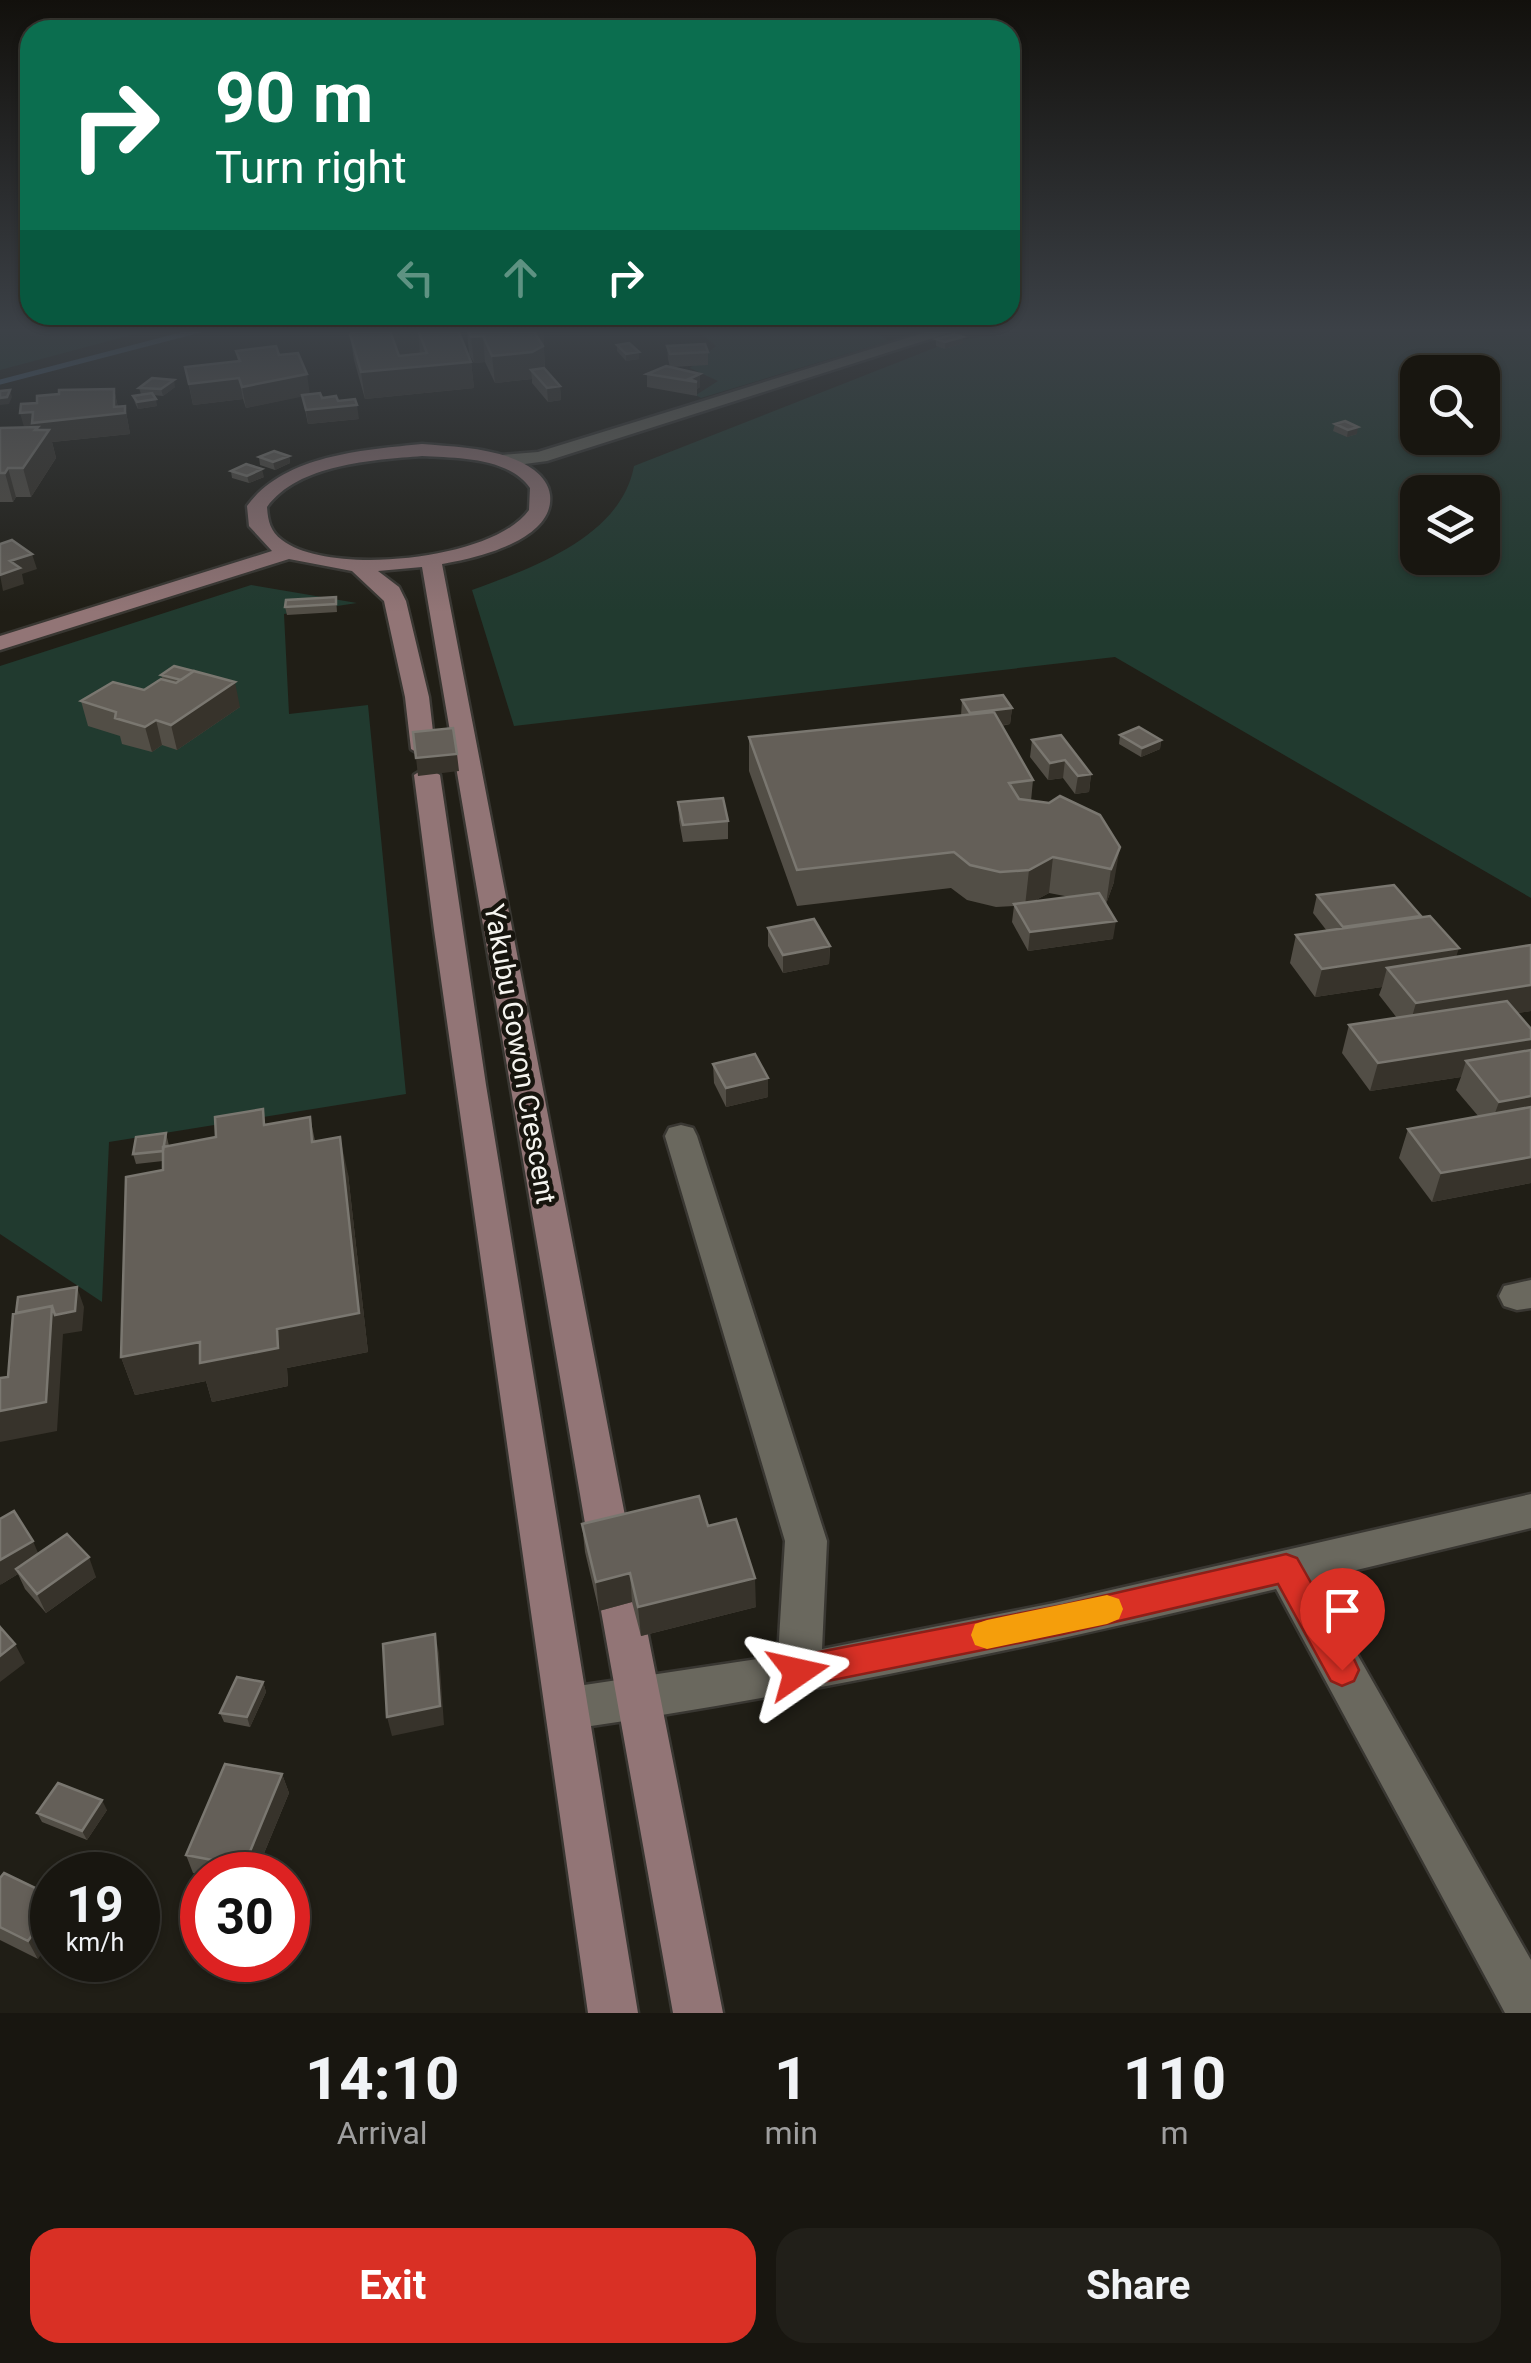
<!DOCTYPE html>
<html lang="en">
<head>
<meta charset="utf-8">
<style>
	:root { --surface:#181610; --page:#211f19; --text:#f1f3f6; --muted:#9f9f9f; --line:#363530; --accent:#d93025 }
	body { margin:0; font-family:Roboto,sans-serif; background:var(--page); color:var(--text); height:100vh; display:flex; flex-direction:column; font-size:38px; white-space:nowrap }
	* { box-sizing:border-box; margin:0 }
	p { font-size:32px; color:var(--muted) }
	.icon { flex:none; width:55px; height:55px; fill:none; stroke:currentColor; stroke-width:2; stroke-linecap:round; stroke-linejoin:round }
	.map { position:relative; height:2013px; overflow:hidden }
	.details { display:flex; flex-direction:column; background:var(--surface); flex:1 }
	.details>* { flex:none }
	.top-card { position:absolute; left:20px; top:20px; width:1000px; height:305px; border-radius:30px; box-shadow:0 2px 8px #0004,0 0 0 2px var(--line); background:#0b6e4f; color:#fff; overflow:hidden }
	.buttons { position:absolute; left:1400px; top:355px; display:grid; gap:20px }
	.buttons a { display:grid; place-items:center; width:100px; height:100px; border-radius:20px; background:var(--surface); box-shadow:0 2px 8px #0004,0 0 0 2px var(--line); font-size:50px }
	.speed { position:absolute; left:30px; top:1852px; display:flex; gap:20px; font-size:50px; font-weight:700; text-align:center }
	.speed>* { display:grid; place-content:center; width:130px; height:130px; border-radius:50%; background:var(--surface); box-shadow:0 2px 8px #0004,0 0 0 2px var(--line); line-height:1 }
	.speed small { font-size:25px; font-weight:400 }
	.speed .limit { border:15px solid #d22; background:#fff; color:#111 }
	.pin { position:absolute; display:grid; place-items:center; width:85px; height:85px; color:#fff; margin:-102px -42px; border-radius:50% 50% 50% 0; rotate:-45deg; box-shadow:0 0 10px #0007 }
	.pin .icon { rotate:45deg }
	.me { position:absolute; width:110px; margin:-55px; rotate:79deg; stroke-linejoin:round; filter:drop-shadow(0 0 8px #0008) }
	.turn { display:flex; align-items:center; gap:35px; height:210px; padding:0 30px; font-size:45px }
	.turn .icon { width:130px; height:130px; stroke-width:2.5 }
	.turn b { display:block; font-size:70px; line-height:85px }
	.lanes { display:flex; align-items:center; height:95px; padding:0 30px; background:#0003; justify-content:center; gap:50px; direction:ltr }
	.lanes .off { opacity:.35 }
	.eta { display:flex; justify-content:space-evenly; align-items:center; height:170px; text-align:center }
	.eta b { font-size:60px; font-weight:700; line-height:70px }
	.cta { display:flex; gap:20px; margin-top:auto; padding:20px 30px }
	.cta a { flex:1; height:115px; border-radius:30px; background:var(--accent); color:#fff; font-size:40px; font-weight:700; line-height:115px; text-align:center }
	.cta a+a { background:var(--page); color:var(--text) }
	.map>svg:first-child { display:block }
	.green { fill:#213a2f; fill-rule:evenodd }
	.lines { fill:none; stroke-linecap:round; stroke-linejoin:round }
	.stream { stroke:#4b667f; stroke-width:5 }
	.street-casing { stroke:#393732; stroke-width:5 }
	.secondary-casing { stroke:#393732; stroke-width:5 }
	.street { fill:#6a685e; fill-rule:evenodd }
	.secondary { fill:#927576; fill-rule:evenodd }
	.wall { fill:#524e46; fill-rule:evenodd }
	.shaded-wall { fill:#37332b }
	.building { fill:#645f58; stroke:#7a7770; stroke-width:2.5 }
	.route { fill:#d93025; stroke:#8d1f18; stroke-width:2.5 }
	.slow { fill:#f59e0b }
	.labels { text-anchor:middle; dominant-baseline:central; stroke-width:9; stroke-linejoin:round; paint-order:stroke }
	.street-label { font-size:28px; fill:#f5f4ef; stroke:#17150e }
</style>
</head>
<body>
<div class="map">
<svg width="1531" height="2013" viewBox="0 0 1531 2013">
	<rect width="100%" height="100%" fill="#201e16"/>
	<path class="green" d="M 0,330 L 150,330 L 0,370 Z
		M 697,330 L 872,330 L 889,341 L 701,398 L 696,395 L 718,381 L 690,368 L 716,346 Z
		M 1032,330 L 1531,330 L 1531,898 L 1115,657 L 514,726 L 472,590 C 532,568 621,537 634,466 L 952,341 ZM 1418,372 L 1482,372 L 1482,438 L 1418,438 ZM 1418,492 L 1482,492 L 1482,558 L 1418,558 Z
		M 251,585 L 357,603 L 284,614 L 289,714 L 368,705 L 406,1094 L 109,1142 L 102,1302 L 0,1234 L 0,666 Z"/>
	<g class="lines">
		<path class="stream" d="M 0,382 L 200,330"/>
		<defs>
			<path id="street" d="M 933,330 L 958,330 L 547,461 L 502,467 L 493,461 L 502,455 L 538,452 Z
				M 681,1125 L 693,1128 L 697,1136 L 827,1541 L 822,1649 L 1054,1603 L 1531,1494 L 1531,1528 L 1315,1580 L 1531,1960 L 1531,2013 L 1505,2013 L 1276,1589 C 1042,1645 809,1694 571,1729 L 555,1723 L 549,1708 L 555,1693 L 571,1687 L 778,1656 L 785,1541 L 665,1136 L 669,1128 Z
				M 1531,1280 L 1531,1308 L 1517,1310 L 1504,1306 L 1499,1296 L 1504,1286 Z"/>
			<path id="secondary" d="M 422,444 C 457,447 505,448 534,470 C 542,476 549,485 550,495 C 555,540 475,559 442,564 L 631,1547 L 625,1560 L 610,1565 L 595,1560 L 589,1547 L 422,567 L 378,571 L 399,587 L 406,601 L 429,697 L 435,749 L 423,756 L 411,749 L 405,697 L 384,601 L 352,571 L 289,559 L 0,650 L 0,636 L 272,551 L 249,526 L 247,506 C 284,455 363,450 422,444 ZM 422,456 C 457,458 508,457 530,488 L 529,510 C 494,560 330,577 282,540 C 270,531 268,521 267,507 C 298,464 373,460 422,456 Z
				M 427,767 L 440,775 L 486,1085 L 638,2013 L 588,2013 L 434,930 L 414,775 Z
				M 621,1586 L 636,1592 L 642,1605 L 723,2013 L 673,2013 L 600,1605 L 606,1592 Z"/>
		</defs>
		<use href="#street" class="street-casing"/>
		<use href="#secondary" class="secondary-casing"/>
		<use href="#street" class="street"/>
		<use href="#secondary" class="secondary"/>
	</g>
	<path class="wall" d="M 458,330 L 471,362 L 474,388 L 365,399 L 354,360 L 350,334 Z
		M 467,330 L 543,330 L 545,369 L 560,386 L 561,400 L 548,402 L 532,383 L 532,379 L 495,383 L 485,362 L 474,363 L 469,354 Z
		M 936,339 L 963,343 L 945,349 L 936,346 Z
		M 617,345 L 639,352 L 639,359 L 626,361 L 617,351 Z
		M 667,346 L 708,352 L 708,365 L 672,367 L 700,374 L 700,387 L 697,389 L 697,396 L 647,387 L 647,374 L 670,367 L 668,359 Z
		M 236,351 L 279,355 L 310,394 L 338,401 L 359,419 L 308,424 L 302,396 L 246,408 L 243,399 L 193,405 L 185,367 L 238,361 Z
		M 175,387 L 163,396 L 153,395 L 157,406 L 138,409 L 135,403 L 133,396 L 141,394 L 139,388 Z
		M 114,389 L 118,407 L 125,406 L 130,434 L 52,442 L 56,458 L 31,497 L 16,497 L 13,502 L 0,502 L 0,428 L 24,427 L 37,403 Z
		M 1335,424 L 1357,434 L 1347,437 L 1333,431 Z
		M 289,456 L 290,463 L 275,470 L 260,465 L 259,457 Z
		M 231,471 L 264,477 L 249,483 L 232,478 Z
		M 336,597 L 337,612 L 287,615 L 285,607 Z
		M 174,666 L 240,707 L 177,750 L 162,745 L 152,752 L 122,744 L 120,736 L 88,726 L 81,701 L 144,690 L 163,680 L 161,675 Z
		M 962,700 L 1012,708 L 1010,724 L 1001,726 L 1033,780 L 1031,801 L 1100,815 L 1114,882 L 1106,904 L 1113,939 L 1028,951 L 1012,922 L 1014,906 L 996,907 L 967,900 L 951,888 L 797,906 L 749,771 L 749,737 L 961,716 ZM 1049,893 L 1070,897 L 1032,902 Z
		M 1120,735 L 1161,740 L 1160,749 L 1141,757 L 1119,744 Z
		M 1032,740 L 1091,774 L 1089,792 L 1075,794 L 1063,778 L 1048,780 L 1030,757 Z
		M 678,802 L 728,821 L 728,839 L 683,842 L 679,820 Z
		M 1317,895 L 1456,957 L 1531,945 L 1531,1011 L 1517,1013 L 1531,1183 L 1432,1202 L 1399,1158 L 1408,1129 L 1479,1117 L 1456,1090 L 1461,1077 L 1370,1091 L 1342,1053 L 1349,1025 L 1397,1018 L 1379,995 L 1382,987 L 1315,997 L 1290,963 L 1296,935 L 1327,931 L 1313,913 Z
		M 768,928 L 830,946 L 829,964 L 783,973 L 768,946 Z
		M 713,1064 L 768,1078 L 768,1097 L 726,1107 L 714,1083 Z
		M 310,1117 L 315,1141 L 348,1174 L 368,1352 L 287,1368 L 288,1386 L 212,1402 L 206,1381 L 135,1395 L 121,1357 L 163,1170 L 163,1161 L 136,1164 L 133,1154 L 166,1133 L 169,1146 L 216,1137 L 266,1125 Z
		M 582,1524 L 708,1526 L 756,1607 L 641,1636 L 632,1602 L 599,1611 L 585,1552 Z
		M 38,1554 L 96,1577 L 46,1613 L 25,1589 L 18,1574 L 0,1585 Z
		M 263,1682 L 266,1692 L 250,1727 L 224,1722 L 220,1713 Z
		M 282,1774 L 289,1793 L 255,1875 L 205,1875 L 193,1873 L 186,1855 Z
		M 107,1810 L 87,1840 L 42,1822 L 37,1813 Z
		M 0,1878 L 38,1959 L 0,1940 Z"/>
	<path class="shaded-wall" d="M 418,330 L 420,354 L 394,357 L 390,331 Z
		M 533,330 L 543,330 L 545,373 L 531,370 L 532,379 L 495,383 L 492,356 Z
		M 483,336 L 485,362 L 474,363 L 471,337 Z
		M 963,337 L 963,343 L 945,349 L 945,342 Z
		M 639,352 L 639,359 L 626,361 L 626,354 Z
		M 471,362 L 474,388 L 365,399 L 361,372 Z
		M 307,374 L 310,395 L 246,408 L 242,387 Z
		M 700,374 L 700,387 L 697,389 L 697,382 L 689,379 Z
		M 239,378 L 243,399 L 193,405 L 189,384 Z
		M 174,380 L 175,387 L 163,396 L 161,389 Z
		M 560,386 L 561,400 L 548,402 L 547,388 Z
		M 114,389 L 118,409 L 125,406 L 130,434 L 52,442 L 56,458 L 31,497 L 23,468 L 26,434 L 20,413 L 114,407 Z
		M 10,390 L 12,397 L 9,404 L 0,405 L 0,398 Z
		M 156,399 L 157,406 L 138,409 L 137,402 Z
		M 357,405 L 359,419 L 308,424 L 306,410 Z
		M 1358,427 L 1357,434 L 1347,437 L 1348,430 Z
		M 289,456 L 290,463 L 275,470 L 273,462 Z
		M 8,468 L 16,497 L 13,502 L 5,473 Z
		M 262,469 L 264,477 L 249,483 L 247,476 Z
		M 32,554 L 37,569 L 22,574 L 24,584 L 3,591 L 0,575 L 10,561 Z
		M 235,682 L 240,707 L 177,750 L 171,725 Z
		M 1012,708 L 1010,724 L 969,730 L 970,713 Z
		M 156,720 L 162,745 L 152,752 L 145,727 Z
		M 1161,740 L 1160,749 L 1141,757 L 1142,748 Z
		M 457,754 L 459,771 L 418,776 L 416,758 Z
		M 1065,760 L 1063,778 L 1048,780 L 1050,763 Z
		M 1091,774 L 1089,792 L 1075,794 L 1078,776 Z
		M 1120,847 L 1114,882 L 1106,904 L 1111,869 Z
		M 1053,857 L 1049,893 L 1025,906 L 1029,870 Z
		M 1116,921 L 1113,939 L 1028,951 L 1030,932 Z
		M 830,946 L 829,964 L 783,973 L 783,955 Z
		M 1459,948 L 1450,976 L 1387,968 L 1382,987 L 1315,997 L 1322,969 Z
		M 1531,985 L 1531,1011 L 1408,1031 L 1416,1003 Z
		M 1531,1039 L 1531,1059 L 1466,1061 L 1461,1077 L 1370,1091 L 1378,1063 Z
		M 768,1078 L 768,1097 L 726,1107 L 726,1088 Z
		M 1531,1096 L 1531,1122 L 1489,1130 L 1499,1102 Z
		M 340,1137 L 348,1174 L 368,1352 L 287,1368 L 288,1386 L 212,1402 L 206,1381 L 135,1395 L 121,1357 L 200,1342 L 277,1329 Z
		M 1531,1157 L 1531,1183 L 1432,1202 L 1441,1173 Z
		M 77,1287 L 84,1307 L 82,1331 L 63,1334 L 57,1431 L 0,1442 L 0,1411 L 52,1306 Z
		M 33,1541 L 41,1560 L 16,1569 L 18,1574 L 0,1585 L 0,1560 Z
		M 89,1557 L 96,1577 L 46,1613 L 37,1594 Z
		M 630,1573 L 632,1602 L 599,1611 L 596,1582 Z
		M 755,1578 L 756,1607 L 641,1636 L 638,1607 Z
		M 435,1634 L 439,1653 L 444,1725 L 392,1736 L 387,1717 Z
		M 15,1644 L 25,1663 L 0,1682 L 0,1656 Z
		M 263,1682 L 266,1692 L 250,1727 L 247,1717 Z
		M 282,1774 L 289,1793 L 255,1875 L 248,1875 L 244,1866 Z
		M 102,1800 L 107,1810 L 87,1840 L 82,1831 Z
		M 52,1907 L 52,1938 L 38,1959 L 28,1941 Z"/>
	<path class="building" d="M 361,330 L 401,330 L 390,331 L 399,356 L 427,353 L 418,330 L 458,330 L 471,362 L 361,372 L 350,334 Z
		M 468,330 L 537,330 L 533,330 L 543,346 L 532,352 L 492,356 L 483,336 L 471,337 Z
		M 954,334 L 963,337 L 945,342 L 936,339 Z
		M 629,343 L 639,352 L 626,354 L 617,345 Z
		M 705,344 L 708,352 L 670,354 L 667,346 Z
		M 276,346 L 279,355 L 298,353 L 307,374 L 242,387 L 239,378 L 189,384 L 185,367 L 240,361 L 236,351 Z
		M 666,366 L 700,374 L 689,379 L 697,382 L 647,374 Z
		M 544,368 L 560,386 L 547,388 L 531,370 Z
		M 152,378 L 174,380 L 161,389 L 139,388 Z
		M 114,389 L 114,407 L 125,406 L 125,413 L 32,423 L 33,412 L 20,413 L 21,404 L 37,403 L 37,396 L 59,394 L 59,390 Z
		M 10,390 L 7,397 L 0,398 L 0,391 Z
		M 152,393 L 156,399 L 137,402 L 133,396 Z
		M 320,393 L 322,398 L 336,396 L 338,401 L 355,399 L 357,405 L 306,410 L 302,395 Z
		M 1345,421 L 1358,427 L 1348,430 L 1335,424 Z
		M 38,427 L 35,430 L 49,430 L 23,468 L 8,468 L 5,473 L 0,473 L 0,428 Z
		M 274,451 L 289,456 L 273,462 L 259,457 Z
		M 246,464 L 262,469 L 247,476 L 231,471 Z
		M 12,540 L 32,554 L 10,561 L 20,568 L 0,575 L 0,544 Z
		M 336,597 L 336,604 L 285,607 L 286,600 Z
		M 174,666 L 205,674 L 194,671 L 181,680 L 161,675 Z
		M 194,671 L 235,682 L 171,725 L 156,720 L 145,727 L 115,718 L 116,712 L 81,701 L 113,682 L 144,690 L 161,679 L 176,683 Z
		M 1003,695 L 1012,708 L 970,713 L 962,700 Z
		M 994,712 L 1033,780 L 1009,783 L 1019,799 L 1049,803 L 1060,796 L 1100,815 L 1120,847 L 1111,869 L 1053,857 L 1029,870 L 1000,872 L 970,865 L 954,852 L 797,870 L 749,737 Z
		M 1139,727 L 1161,740 L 1142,748 L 1120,735 Z
		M 453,728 L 457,754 L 416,758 L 413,732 Z
		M 1061,735 L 1091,774 L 1078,776 L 1065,760 L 1050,763 L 1032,740 Z
		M 723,798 L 728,821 L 683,825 L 678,802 Z
		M 1394,885 L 1421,916 L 1343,927 L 1317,895 Z
		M 1099,893 L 1116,921 L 1030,932 L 1014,904 Z
		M 1430,916 L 1459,948 L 1322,969 L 1296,935 Z
		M 814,919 L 830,946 L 783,955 L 768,928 Z
		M 1531,945 L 1531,985 L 1416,1003 L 1387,968 Z
		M 1507,1001 L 1531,1029 L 1531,1039 L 1378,1063 L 1349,1025 Z
		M 1531,1050 L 1531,1096 L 1499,1102 L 1466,1061 Z
		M 755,1054 L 768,1078 L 726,1088 L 713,1064 Z
		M 1531,1107 L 1531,1157 L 1441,1173 L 1408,1129 Z
		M 263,1109 L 264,1125 L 310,1117 L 312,1142 L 340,1137 L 359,1313 L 277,1329 L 278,1348 L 200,1363 L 200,1342 L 121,1357 L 126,1177 L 163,1170 L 163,1147 L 216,1137 L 215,1117 Z
		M 166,1133 L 163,1151 L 133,1154 L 136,1137 Z
		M 77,1287 L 75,1311 L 55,1315 L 52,1306 L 16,1313 L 18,1297 Z
		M 52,1306 L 46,1402 L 0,1411 L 0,1378 L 8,1377 L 13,1314 Z
		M 699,1496 L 708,1526 L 736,1519 L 755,1578 L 638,1607 L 630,1573 L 596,1582 L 582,1524 Z
		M 14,1511 L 33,1541 L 0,1560 L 0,1519 Z
		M 67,1534 L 89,1557 L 37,1594 L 16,1569 Z
		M 0,1627 L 15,1644 L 0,1656 Z
		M 435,1634 L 440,1706 L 387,1717 L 383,1644 Z
		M 237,1677 L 263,1682 L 247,1717 L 220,1713 Z
		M 225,1764 L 282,1774 L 244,1866 L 186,1855 Z
		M 58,1783 L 102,1800 L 82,1831 L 37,1813 Z
		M 4,1873 L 52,1896 L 52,1907 L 28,1941 L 0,1927 L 0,1878 Z"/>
	<linearGradient id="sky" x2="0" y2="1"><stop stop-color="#12100c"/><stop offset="0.54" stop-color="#3c4147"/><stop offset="1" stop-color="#3c4147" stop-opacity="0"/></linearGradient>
	<rect width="1531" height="612" fill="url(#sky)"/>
	<path class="route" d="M 1286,1554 L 1297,1558 L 1354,1659 L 1359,1670 L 1354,1681 L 1342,1686 L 1331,1681 L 1278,1584 L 1063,1634 L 798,1687 L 787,1682 L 782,1672 L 787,1661 L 798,1656 L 1063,1605 Z"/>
	<path class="slow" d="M 1107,1595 L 1119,1599 L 1123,1609 L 1119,1619 L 1107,1624 L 987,1649 L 975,1645 L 971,1635 L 975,1624 L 987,1620 Z"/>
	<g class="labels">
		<g class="street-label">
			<text transform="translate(520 1054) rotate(80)">Yakubu Gowon Crescent</text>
		</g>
	</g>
</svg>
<div class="buttons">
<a><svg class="icon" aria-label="search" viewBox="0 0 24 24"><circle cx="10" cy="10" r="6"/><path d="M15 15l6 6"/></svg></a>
<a><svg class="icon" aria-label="layers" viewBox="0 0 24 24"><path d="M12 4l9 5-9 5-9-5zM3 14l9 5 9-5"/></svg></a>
</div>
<div class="speed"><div>19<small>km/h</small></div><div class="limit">30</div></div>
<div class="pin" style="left:1342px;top:1670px;background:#d93025"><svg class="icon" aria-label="arrive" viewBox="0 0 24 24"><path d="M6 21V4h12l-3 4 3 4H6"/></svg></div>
<svg class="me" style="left:798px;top:1672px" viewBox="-20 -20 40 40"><path d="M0-17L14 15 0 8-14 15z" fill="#d93025" stroke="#fff" stroke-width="4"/></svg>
<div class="top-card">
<div class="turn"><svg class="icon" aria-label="right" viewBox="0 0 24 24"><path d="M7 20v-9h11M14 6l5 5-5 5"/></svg><div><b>90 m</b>Turn right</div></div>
<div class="lanes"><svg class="icon off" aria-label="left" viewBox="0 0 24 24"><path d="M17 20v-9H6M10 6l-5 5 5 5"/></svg><svg class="icon off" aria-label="ahead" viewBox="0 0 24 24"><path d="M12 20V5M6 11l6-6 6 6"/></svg><svg class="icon" aria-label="right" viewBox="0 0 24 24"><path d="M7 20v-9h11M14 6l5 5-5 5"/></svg></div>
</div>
</div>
<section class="details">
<div class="eta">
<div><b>14:10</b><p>Arrival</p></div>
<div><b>1</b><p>min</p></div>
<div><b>110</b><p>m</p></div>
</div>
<div class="cta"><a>Exit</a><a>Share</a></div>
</section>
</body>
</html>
